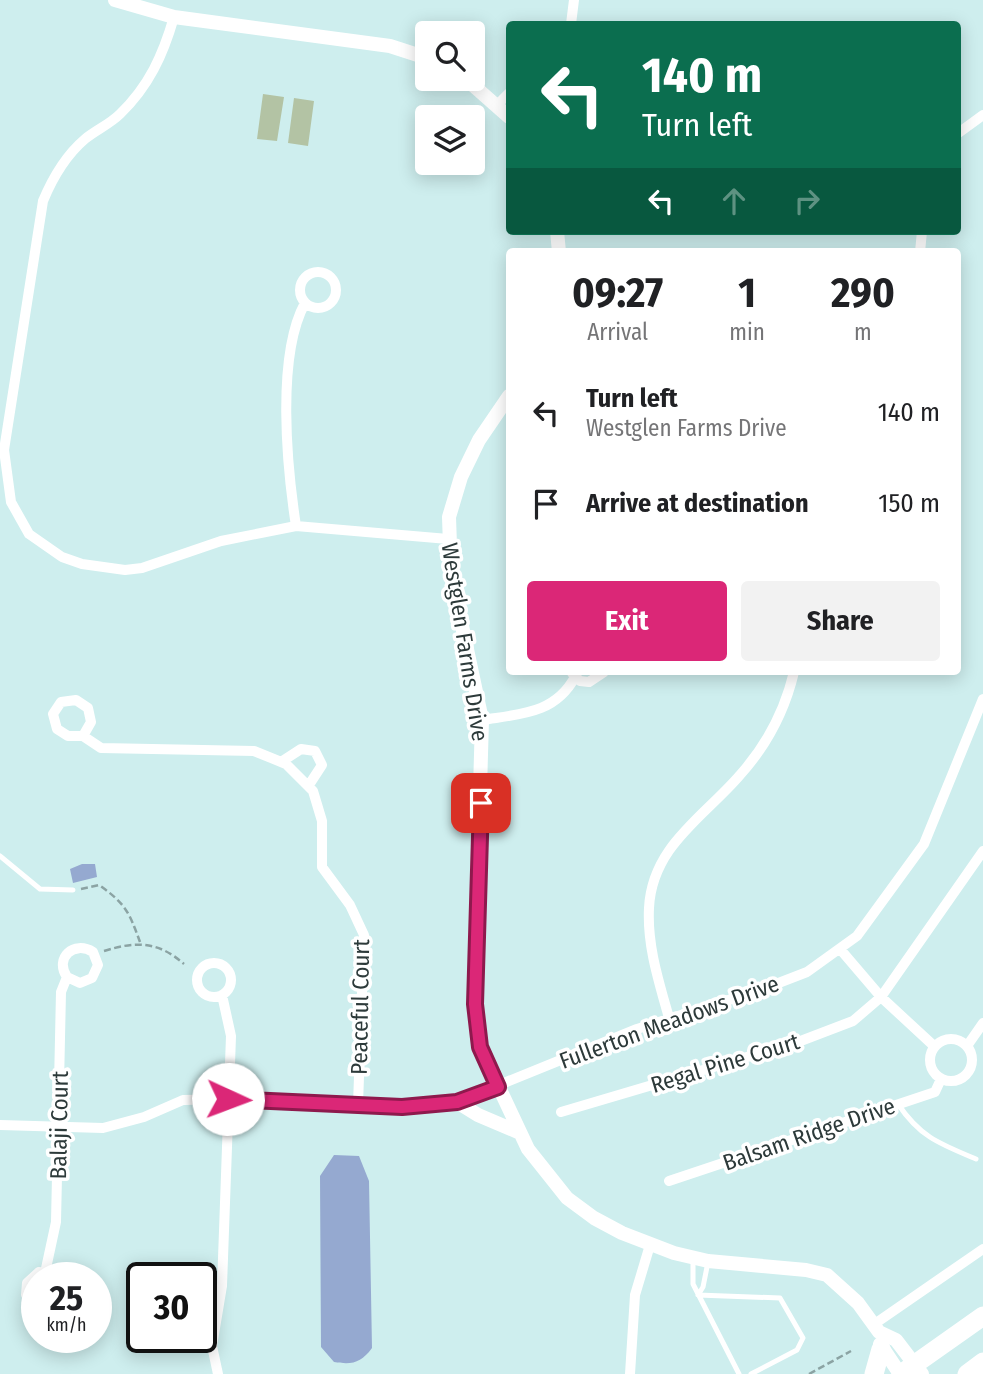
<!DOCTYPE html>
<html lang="en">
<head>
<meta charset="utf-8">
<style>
	:root { --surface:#fff; --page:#f2f2f2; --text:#202124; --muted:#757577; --accent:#db2777 }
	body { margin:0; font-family:"Fira Sans Condensed",sans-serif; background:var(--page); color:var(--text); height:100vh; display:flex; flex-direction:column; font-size:26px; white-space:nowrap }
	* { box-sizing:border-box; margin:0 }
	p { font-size:23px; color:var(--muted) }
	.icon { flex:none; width:38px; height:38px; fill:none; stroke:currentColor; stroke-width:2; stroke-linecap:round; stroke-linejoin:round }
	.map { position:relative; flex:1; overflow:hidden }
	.sheet { position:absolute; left:506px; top:248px; width:455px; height:427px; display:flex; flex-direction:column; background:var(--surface); border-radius:7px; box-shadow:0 4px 18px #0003 }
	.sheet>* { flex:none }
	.guide { position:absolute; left:506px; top:21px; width:455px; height:214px; border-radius:7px; box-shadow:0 4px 18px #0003; background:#0b6e4f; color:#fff; overflow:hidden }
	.buttons { position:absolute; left:415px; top:21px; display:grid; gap:14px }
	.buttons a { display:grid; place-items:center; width:70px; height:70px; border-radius:7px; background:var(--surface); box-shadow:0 4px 18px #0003; font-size:35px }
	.speed { position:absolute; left:21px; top:1262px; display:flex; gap:14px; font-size:35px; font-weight:700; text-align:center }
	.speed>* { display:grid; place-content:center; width:91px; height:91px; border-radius:50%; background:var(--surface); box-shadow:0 4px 18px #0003; line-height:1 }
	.speed small { font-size:18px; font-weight:400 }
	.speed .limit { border:4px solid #111; border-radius:10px; background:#fff; color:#111 }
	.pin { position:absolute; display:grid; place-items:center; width:60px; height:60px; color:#fff; margin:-30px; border-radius:14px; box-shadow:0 4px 10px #0006 }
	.me { position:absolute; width:77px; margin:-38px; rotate:92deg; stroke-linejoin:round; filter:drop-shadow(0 0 5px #0008) }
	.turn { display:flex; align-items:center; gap:24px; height:147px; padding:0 21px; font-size:32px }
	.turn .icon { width:91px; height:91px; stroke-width:2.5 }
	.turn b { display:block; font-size:49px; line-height:60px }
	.lanes { display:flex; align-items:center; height:66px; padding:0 21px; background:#0003; justify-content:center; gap:35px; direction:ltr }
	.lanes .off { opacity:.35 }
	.eta { display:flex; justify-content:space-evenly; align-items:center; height:119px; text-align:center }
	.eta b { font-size:42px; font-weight:700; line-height:49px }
	.cta { display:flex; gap:14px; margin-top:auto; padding:14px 21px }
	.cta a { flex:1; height:80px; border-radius:7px; background:var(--accent); color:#fff; font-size:28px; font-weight:700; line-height:80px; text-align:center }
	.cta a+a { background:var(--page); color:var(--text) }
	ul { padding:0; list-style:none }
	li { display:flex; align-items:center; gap:21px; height:91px; padding:0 21px }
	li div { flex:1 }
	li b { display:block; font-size:26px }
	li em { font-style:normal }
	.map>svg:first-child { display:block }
	.green { fill:#b3c3a4 }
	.water { fill:#95a9d0 }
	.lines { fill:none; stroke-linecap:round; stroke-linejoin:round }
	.path { stroke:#8ba3a3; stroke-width:2.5; stroke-dasharray:7 3.5; stroke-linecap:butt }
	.lane { stroke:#fff; stroke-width:5 }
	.street { stroke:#fff; stroke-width:10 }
	.secondary { stroke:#fff; stroke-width:14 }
	.highway { stroke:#fff; stroke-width:19 }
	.route-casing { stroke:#8e194d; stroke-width:18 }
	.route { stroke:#db2777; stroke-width:12 }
	.labels { text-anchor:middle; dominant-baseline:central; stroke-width:7; stroke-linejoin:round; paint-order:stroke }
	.street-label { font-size:23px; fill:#2d3a3a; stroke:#fff }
</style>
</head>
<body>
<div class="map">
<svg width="983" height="1374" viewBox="0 0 983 1374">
	<rect width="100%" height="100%" fill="#ceeeee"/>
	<path class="green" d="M 263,94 L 284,97 L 277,141 L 257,139 Z
		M 294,98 L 314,101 L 308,146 L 288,143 Z"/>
	<path class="water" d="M 82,864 L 95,864 L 97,877 L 73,883 L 70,869 Z
		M 334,1155 L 359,1156 L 369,1181 L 372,1348 C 361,1363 352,1365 334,1362 L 321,1347 L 320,1176 Z"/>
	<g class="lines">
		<path class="path" d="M 81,889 L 99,885 C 126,904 129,912 140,942
			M 104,951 C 136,941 158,941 184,964
			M 809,1374 L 851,1351"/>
		<path class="lane" d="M 0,856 L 40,889 L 73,890
			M 898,1104 C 920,1137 940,1144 976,1159
			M 693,1260 L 693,1284 L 739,1374
			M 698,1295 L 780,1298 L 803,1338 L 797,1350 L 751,1374
			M 698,1295 L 703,1287 L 708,1262"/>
		<path class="street" d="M 174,17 C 163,55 149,86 120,114 C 110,124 96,130 85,139 C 65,156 53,177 43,201 L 4,450 L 11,502 L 29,534 L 62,557 L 82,564 L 125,570 L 142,568 L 221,541 L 296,526 L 448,539
			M 571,24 L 574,0
			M 498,104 L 509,93
			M 957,134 L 983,115
			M 920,252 L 922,231
			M300 290a18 18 0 1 1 36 0a18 18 0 1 1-36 0Z
			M 296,526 C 287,467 276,356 305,303
			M 572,673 L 580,681 L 589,682 L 604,672
			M 482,720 C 520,714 555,714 575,677
			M 83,736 L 91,722 L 88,708 L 76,700 L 61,702 L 53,714 L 57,729 L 68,736 L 83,736 L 101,748 L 254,751 L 286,764 L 313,791 L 322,821 L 322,867 L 350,905 L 364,935 L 358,1105
			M 281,762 L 301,749 L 315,751 L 322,765 L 309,785
			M 840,949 L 881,997 L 934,1046
			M197 980a17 17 0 1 1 34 0a17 17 0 1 1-34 0Z
			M 669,1018 C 659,982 647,946 649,908 C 652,846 704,817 740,775 C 766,746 785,710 794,672
			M930 1060a21 21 0 1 1 42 0a21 21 0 1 1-42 0Z
			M 967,1046 L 983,1023
			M 561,1112 L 798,1042 L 853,1021 L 881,997 L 983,851
			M 0,1125 L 103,1128 L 144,1117 L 183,1100 L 228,1099 L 402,1107 L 457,1102 L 637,1029 L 763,989 L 807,972 L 857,936 L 924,844 L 983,699
			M 669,1181 L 935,1092 L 941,1079
			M 45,1273 L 56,1222 L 61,992 L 67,977 C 54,958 74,940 93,952 L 98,965 L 92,978 L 80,983 L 67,977
			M 37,1305 L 26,1295 L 27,1283 L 39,1272 L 54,1278
			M 873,1325 L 983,1249
			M 218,1374 L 212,1346 L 222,1286 L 231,1036 L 222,995
			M 630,1374 L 635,1295 L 650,1245"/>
		<path class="secondary" d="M 115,0 L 174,17 L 390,46 L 427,58
			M 466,79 L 509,117
			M 557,231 L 559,252
			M 509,396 L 479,440 L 461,477 L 449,517 L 451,574 L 482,720 L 475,961 L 475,1004 L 480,1047 L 528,1149 L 567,1198 L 594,1218 L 622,1233 L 674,1253 L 708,1261 L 806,1270 L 827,1275 L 858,1303 L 879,1332 L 896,1340 L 922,1374
			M 457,1102 L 478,1115 L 518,1132
			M 880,1344 L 900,1374"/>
		<path class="highway" d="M 874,1374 L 881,1349
			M 901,1374 L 983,1316
			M 967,1374 L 983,1362"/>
	</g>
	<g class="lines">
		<defs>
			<path id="route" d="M 228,1099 L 402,1107 L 457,1102 L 498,1087 L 480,1047 L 475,1004 L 481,803"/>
		</defs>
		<use href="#route" class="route-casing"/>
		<use href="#route" class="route"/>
	</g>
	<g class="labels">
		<g class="street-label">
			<text transform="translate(465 642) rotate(81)">Westglen Farms Drive</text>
			<text transform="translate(360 1007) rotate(-89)">Peaceful Court</text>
			<text transform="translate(669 1022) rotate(-20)">Fullerton Meadows Drive</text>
			<text transform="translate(725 1063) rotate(-17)">Regal Pine Court</text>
			<text transform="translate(59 1125) rotate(-89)">Balaji Court</text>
			<text transform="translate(809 1134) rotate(-19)">Balsam Ridge Drive</text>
		</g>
	</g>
</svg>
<div class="buttons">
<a><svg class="icon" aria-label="search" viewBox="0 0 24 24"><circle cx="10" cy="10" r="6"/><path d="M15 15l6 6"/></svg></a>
<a><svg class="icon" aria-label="layers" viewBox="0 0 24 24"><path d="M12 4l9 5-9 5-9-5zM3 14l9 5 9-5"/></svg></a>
</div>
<div class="speed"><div>25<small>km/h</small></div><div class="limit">30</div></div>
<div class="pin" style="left:481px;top:803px;background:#d93025"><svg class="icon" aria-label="arrive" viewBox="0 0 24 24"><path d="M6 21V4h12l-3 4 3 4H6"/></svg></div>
<svg class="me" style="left:228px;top:1099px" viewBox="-20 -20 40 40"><circle r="19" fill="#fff"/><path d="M0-13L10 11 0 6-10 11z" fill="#db2777"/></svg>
<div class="guide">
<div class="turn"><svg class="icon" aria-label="left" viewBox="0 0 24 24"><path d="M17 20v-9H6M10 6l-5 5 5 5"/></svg><div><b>140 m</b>Turn left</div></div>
<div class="lanes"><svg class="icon" aria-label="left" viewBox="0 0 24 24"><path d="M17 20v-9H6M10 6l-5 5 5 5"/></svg><svg class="icon off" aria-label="ahead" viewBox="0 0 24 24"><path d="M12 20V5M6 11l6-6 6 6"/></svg><svg class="icon off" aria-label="right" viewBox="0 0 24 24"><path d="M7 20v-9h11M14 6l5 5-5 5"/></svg></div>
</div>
<section class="sheet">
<div class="eta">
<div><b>09:27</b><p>Arrival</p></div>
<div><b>1</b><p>min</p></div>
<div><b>290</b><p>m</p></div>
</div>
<ul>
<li><svg class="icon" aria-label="left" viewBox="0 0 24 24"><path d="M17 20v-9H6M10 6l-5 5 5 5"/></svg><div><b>Turn left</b><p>Westglen Farms Drive</p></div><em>140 m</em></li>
<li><svg class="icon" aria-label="arrive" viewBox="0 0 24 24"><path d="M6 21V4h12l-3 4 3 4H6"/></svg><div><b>Arrive at destination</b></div><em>150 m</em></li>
</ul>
<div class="cta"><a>Exit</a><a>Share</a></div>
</section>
</div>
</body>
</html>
